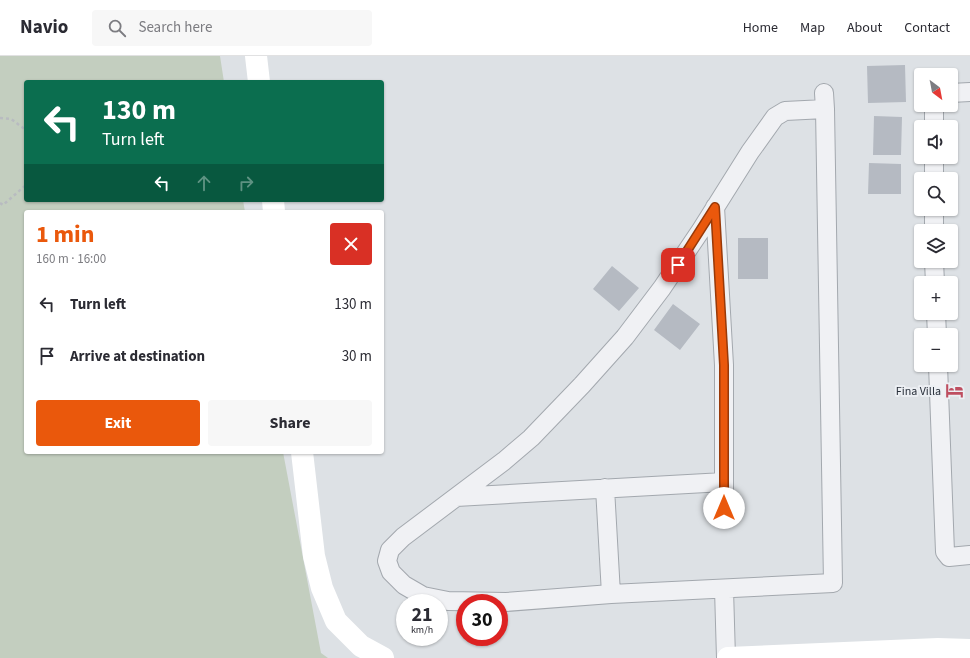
<!DOCTYPE html>
<html lang="en">
<head>
<meta charset="utf-8">
<style>
	:root { --surface:#fff; --page:#f7f7f7; --text:#2b2b33; --muted:#7c7c81; --line:#e1e1e2; --accent:#ea580c }
	body { margin:0; font-family:"Source Sans 3",sans-serif; background:var(--page); color:var(--text); height:100vh; display:flex; flex-direction:column; font-size:15px; white-space:nowrap }
	* { box-sizing:border-box; margin:0 }
	p { font-size:13px; color:var(--muted) }
	.icon { flex:none; width:22px; height:22px; fill:none; stroke:currentColor; stroke-width:2; stroke-linecap:round; stroke-linejoin:round }
	.map { position:relative; flex:1; overflow:hidden }
	.sheet { position:absolute; left:24px; top:154px; width:360px; height:244px; display:flex; flex-direction:column; background:var(--surface); border-radius:4px; box-shadow:0 1px 3px #0004 }
	.sheet>* { flex:none }
	.hud { position:absolute; left:24px; top:24px; width:360px; height:122px; border-radius:4px; box-shadow:0 1px 3px #0004; background:#0b6e4f; color:#fff; overflow:hidden }
	.needle { width:26px; rotate:148deg }
	.controls { position:absolute; left:914px; top:12px; display:grid; gap:8px }
	.controls a { display:grid; place-items:center; width:44px; height:44px; border-radius:4px; background:var(--surface); box-shadow:0 1px 3px #0004; font-size:20px }
	.speed { position:absolute; left:396px; top:538px; display:flex; gap:8px; font-size:20px; font-weight:700; text-align:center }
	.speed>* { display:grid; place-content:center; width:52px; height:52px; border-radius:50%; background:var(--surface); box-shadow:0 1px 3px #0004; line-height:1 }
	.speed small { font-size:10px; font-weight:400 }
	.speed .limit { border:6px solid #d22; background:#fff; color:#111 }
	.pin { position:absolute; display:grid; place-items:center; width:34px; height:34px; color:#fff; margin:-17px; border-radius:8px; box-shadow:0 2px 6px #0006 }
	.me { position:absolute; width:44px; margin:-22px; rotate:0deg; stroke-linejoin:round; filter:drop-shadow(0 0 3px #0008) }
	.turn { display:flex; align-items:center; gap:14px; height:84px; padding:0 12px; font-size:18px }
	.turn .icon { width:52px; height:52px; stroke-width:2.5 }
	.turn b { display:block; font-size:28px; line-height:34px }
	.lanes { display:flex; align-items:center; height:38px; padding:0 12px; background:#0003; justify-content:center; gap:20px; direction:ltr }
	.lanes .off { opacity:.35 }
	.round { display:grid; place-items:center; flex:none; width:42px; height:42px; border-radius:4px; background:var(--page) }
	.headline { display:flex; align-items:center; justify-content:space-between; height:68px; padding:0 12px }
	h1 { font-size:24px; font-weight:700; line-height:30px; color:var(--accent) }
	.action { display:flex; gap:8px; margin-top:auto; padding:8px 12px }
	.action a { flex:1; height:46px; border-radius:4px; background:var(--accent); color:#fff; font-size:16px; font-weight:700; line-height:46px; text-align:center }
	.action a+a { background:var(--page); color:var(--text) }
	ul { padding:0; list-style:none }
	li { display:flex; align-items:center; gap:12px; height:52px; padding:0 12px }
	li div { flex:1 }
	li b { display:block; font-size:15px }
	li em { font-style:normal }
	header { display:flex; align-items:center; gap:24px; box-sizing:border-box; height:56px; padding:0 20px; background:var(--surface); border-bottom:1px solid var(--line) }
	header strong { font-size:19px }
	nav { display:flex; gap:22px; margin-inline-start:auto; font-size:14px }
	.search { width:280px; height:36px; background:var(--page); display:flex; align-items:center; gap:10px; box-sizing:border-box; padding:0 14px; border-radius:4px; color:var(--muted); font-size:15px }
	.map>svg:first-child { display:block }
	.green { fill:#c3cebf }
	.building { fill:#b5bac2 }
	.lines { fill:none; stroke-linecap:round; stroke-linejoin:round }
	.minor-casing { stroke:#a3a8ae; stroke-width:20 }
	.path { stroke:#b8bbc0; stroke-width:2.5; stroke-dasharray:3 3; stroke-linecap:butt }
	.minor { stroke:#f0f1f4; stroke-width:18 }
	.secondary { stroke:#fff; stroke-width:22 }
	.route-casing { stroke:#983908; stroke-width:10 }
	.route { stroke:#ea580c; stroke-width:7 }
	.labels { text-anchor:middle; dominant-baseline:central; stroke-width:4; stroke-linejoin:round; paint-order:stroke }
	.poi-label { font-size:12px; fill:#282f3a; stroke:#eceff3; text-anchor:end }
</style>
</head>
<body>
<header>
<strong>Navio</strong>
<div class="search"><svg class="icon" aria-label="search" viewBox="0 0 24 24"><circle cx="10" cy="10" r="6"/><path d="M15 15l6 6"/></svg>Search here</div>
<nav><a>Home</a><a>Map</a><a>About</a><a>Contact</a></nav>
</header>
<div class="map">
<svg width="970" height="602" viewBox="0 0 970 602">
	<rect width="100%" height="100%" fill="#dde1e5"/>
	<path class="green" d="M 0,0 L 220,0 L 224,26 L 26,26 L 26,144 L 243,144 L 245,156 L 26,156 L 26,396 L 283,396 L 321,597 L 328,602 L 0,602 Z"/>
	<path class="building" d="M 905,9 L 906,46 L 868,47 L 867,10 Z
		M 874,60 L 902,61 L 901,99 L 873,99 Z
		M 869,107 L 901,108 L 901,138 L 868,138 Z
		M 738,182 L 768,182 L 768,223 L 738,223 Z
		M 612,210 L 639,232 L 619,255 L 593,233 Z
		M 673,248 L 700,268 L 680,294 L 654,274 Z"/>
	<g class="lines">
		<defs>
			<path id="minor" d="M 824,37 L 825,53 L 833,527 L 611,538 L 506,546 L 448,545 L 423,540 L 404,529 L 391,516 L 387,505 L 390,494 L 403,481 L 504,405 L 531,382 L 582,329 L 625,281 L 662,232 L 701,174 L 750,96 L 775,61 L 785,55 L 825,53
				M 951,37 L 970,36
				M 934,49 L 934,71
				M 934,101 L 934,123
				M 715,151 L 724,309 L 724,452
				M 934,153 L 934,175
				M 934,205 L 935,227
				M 936,257 L 937,279
				M 938,309 L 945,496 L 949,501 L 970,499
				M 605,432 L 611,538
				M 456,441 L 724,426
				M 724,533 L 726,602"/>
		</defs>
		<use href="#minor" class="minor-casing"/>
		<path class="path" d="M 0,62 L 11,63 L 26,74
			M 0,147 L 3,149 L 26,129"/>
		<use href="#minor" class="minor"/>
		<path class="secondary" d="M 256,0 L 259,26
			M 273,144 L 274,156
			M 302,396 L 314,500 L 322,532 L 336,565 L 361,590 L 383,602
			M 728,602 L 938,593 L 970,594"/>
	</g>
	<g class="lines">
		<defs>
			<path id="route" d="M 678,209 L 715,151 L 724,309 L 724,452"/>
		</defs>
		<use href="#route" class="route-casing"/>
		<use href="#route" class="route"/>
	</g>
	<defs>
		<symbol id="hotel-bare" viewBox="-9 -9 18 18"><path d="M-6-4.5h1.5V1H6V5H4.5V3h-9V5H-6ZM-4 0a1.8 1.8 0 1 1 3.6 0ZM.5 0V-2.5h3Q6-2.5 6 0Z" fill="#be4e60" stroke="#eceff3" stroke-width="2.5" paint-order="stroke"/></symbol>
	</defs>
	<g fill-rule="evenodd">
		<use href="#hotel-bare" x="942" y="322" width="25" height="25"/>
	</g>
	<g class="labels">
		<g class="poi-label">
			<text x="941" y="335">Fina Villa</text>
		</g>
	</g>
</svg>
<div class="controls">
<a><svg class="needle" viewBox="-14 -14 28 28"><path d="M0-13l5 13h-10z" fill="#e53935"/><path d="M0 13l5-13h-10z" fill="#7c7c81"/></svg></a>
<a><svg class="icon" aria-label="sound" viewBox="0 0 24 24"><path d="M4 9h4l5-4v14l-5-4H4zM17 9q2 3 0 6"/></svg></a>
<a><svg class="icon" aria-label="search" viewBox="0 0 24 24"><circle cx="10" cy="10" r="6"/><path d="M15 15l6 6"/></svg></a>
<a><svg class="icon" aria-label="layers" viewBox="0 0 24 24"><path d="M12 4l9 5-9 5-9-5zM3 14l9 5 9-5"/></svg></a>
<a>+</a>
<a>−</a>
</div>
<div class="speed"><div>21<small>km/h</small></div><div class="limit">30</div></div>
<div class="pin" style="left:678px;top:209px;background:#d93025"><svg class="icon" aria-label="arrive" viewBox="0 0 24 24"><path d="M6 21V4h12l-3 4 3 4H6"/></svg></div>
<svg class="me" style="left:724px;top:452px" viewBox="-20 -20 40 40"><circle r="19" fill="#fff"/><path d="M0-13L10 11 0 6-10 11z" fill="#ea580c"/></svg>
<div class="hud">
<div class="turn"><svg class="icon" aria-label="left" viewBox="0 0 24 24"><path d="M17 20v-9H6M10 6l-5 5 5 5"/></svg><div><b>130 m</b>Turn left</div></div>
<div class="lanes"><svg class="icon" aria-label="left" viewBox="0 0 24 24"><path d="M17 20v-9H6M10 6l-5 5 5 5"/></svg><svg class="icon off" aria-label="ahead" viewBox="0 0 24 24"><path d="M12 20V5M6 11l6-6 6 6"/></svg><svg class="icon off" aria-label="right" viewBox="0 0 24 24"><path d="M7 20v-9h11M14 6l5 5-5 5"/></svg></div>
</div>
<section class="sheet">
<div class="headline"><div><h1>1 min</h1><p>160 m · 16:00</p></div><a class="round" style="background:#d93025;color:#fff"><svg class="icon" aria-label="close" viewBox="0 0 24 24"><path d="M6 6l12 12M18 6L6 18"/></svg></a></div>
<ul>
<li><svg class="icon" aria-label="left" viewBox="0 0 24 24"><path d="M17 20v-9H6M10 6l-5 5 5 5"/></svg><div><b>Turn left</b></div><em>130 m</em></li>
<li><svg class="icon" aria-label="arrive" viewBox="0 0 24 24"><path d="M6 21V4h12l-3 4 3 4H6"/></svg><div><b>Arrive at destination</b></div><em>30 m</em></li>
</ul>
<div class="action"><a>Exit</a><a>Share</a></div>
</section>
</div>
</body>
</html>
